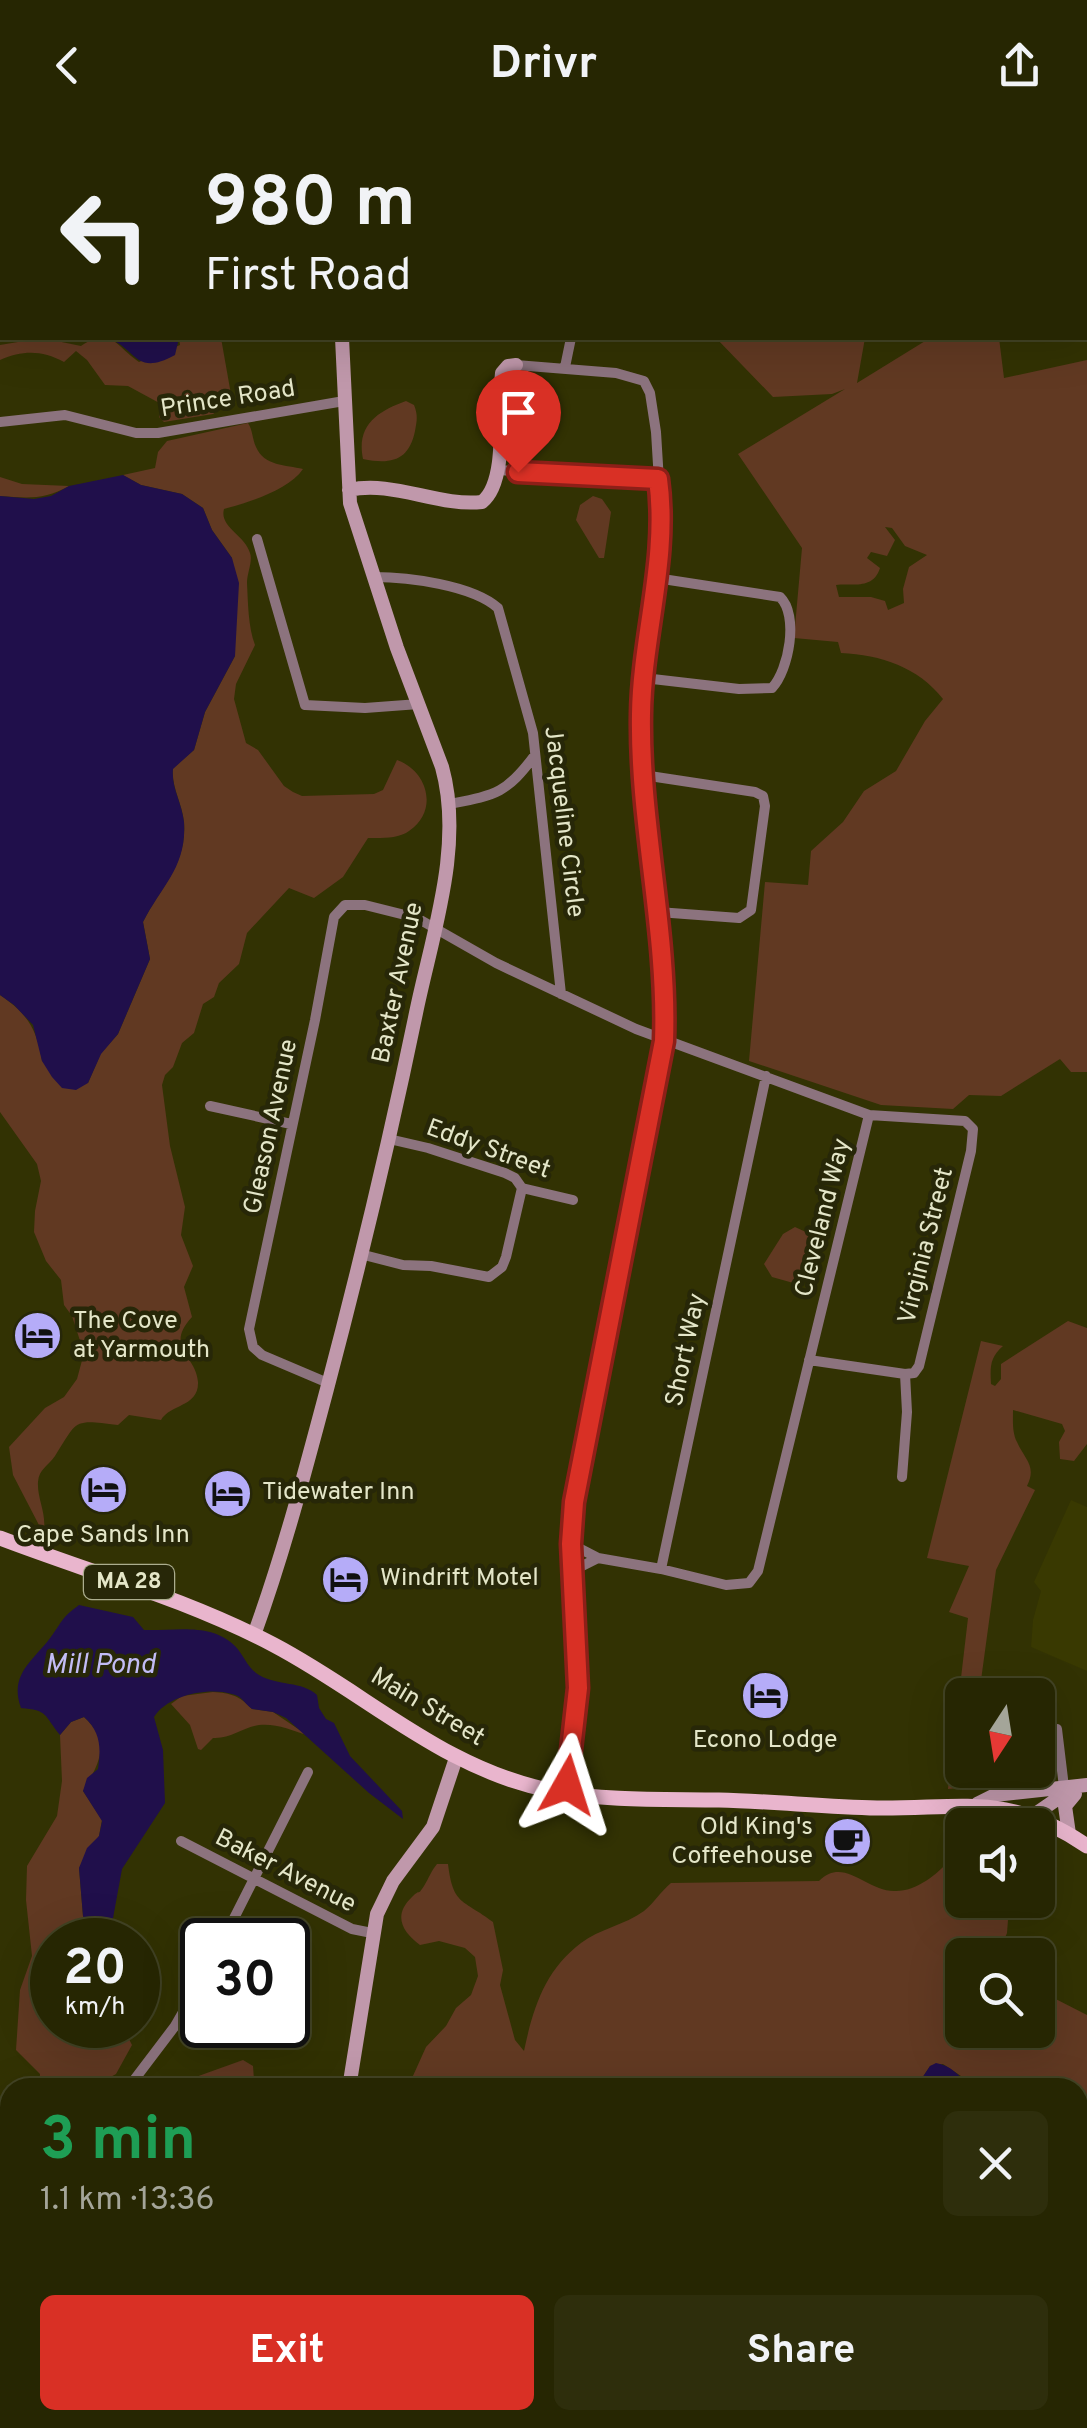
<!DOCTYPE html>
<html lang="en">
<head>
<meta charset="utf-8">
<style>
	:root { --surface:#262602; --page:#2e2e0c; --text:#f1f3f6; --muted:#a4a599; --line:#424324; --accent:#d93025 }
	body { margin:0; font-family:Overpass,sans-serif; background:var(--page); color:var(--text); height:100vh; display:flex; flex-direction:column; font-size:38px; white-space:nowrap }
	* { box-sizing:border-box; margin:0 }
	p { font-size:32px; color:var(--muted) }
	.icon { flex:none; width:55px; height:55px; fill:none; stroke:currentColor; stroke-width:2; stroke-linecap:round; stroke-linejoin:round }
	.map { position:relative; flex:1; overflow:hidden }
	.panel { position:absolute; left:0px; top:1948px; width:1088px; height:352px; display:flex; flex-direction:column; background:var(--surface); border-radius:30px 30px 0 0; box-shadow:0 10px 40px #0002,0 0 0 2px var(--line) }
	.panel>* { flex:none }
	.top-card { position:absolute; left:0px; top:0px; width:1088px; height:210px; box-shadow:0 10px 40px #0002,0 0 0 2px var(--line); background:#262602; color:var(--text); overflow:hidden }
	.needle { width:65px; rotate:192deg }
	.controls { position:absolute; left:945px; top:1548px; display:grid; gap:20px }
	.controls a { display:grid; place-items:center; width:110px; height:110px; border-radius:15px; background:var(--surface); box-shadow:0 10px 40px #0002,0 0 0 2px var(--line); font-size:50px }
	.speed { position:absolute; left:30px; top:1788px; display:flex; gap:20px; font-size:50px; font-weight:700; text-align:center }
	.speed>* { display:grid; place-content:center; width:130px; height:130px; border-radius:50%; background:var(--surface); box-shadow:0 10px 40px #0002,0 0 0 2px var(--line); line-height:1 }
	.speed small { font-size:25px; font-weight:400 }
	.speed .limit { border:5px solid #111; border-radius:15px; background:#fff; color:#111 }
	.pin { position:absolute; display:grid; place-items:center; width:85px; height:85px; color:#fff; margin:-102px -42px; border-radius:50% 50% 50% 0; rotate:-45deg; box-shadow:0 0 10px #0007 }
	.pin .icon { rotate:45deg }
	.me { position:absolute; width:110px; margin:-55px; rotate:6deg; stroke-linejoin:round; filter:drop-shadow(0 0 8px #0008) }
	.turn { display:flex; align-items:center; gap:35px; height:210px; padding:0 40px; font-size:45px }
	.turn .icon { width:130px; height:130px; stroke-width:2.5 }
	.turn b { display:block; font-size:70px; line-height:85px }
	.round { display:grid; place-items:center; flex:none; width:105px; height:105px; border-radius:15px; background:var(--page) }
	.summary { display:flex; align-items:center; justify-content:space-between; height:170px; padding:0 40px }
	h1 { font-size:60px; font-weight:700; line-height:75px; color:#1e9e55 }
	.action { display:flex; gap:20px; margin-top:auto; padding:20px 40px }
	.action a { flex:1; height:115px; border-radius:15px; background:var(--accent); color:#fff; font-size:40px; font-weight:700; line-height:115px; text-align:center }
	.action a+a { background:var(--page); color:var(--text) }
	header { display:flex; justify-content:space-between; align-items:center; height:130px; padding:0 40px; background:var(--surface); font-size:45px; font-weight:700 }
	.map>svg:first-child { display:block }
	.built { fill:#393901 }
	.green { fill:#613922; fill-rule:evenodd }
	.water { fill:#200f4b }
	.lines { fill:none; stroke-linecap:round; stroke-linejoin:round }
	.street { stroke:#8c737e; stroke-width:10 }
	.secondary { stroke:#c098ab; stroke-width:14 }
	.primary { stroke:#e9b5cd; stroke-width:15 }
	.route-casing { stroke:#8d1f18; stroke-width:25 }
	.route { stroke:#d93025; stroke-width:18 }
	.labels { text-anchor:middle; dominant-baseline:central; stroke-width:9; stroke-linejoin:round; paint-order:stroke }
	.shield { fill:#272708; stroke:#abad8e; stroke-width:2.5 }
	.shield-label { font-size:22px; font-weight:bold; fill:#e4e6c8 }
	.street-label { font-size:25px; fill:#e4e6c8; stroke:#272708 }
	.poi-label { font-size:25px; fill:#e4e6c8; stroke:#272708; text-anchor:start }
	.water-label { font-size:28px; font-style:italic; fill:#c2bcf5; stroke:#272708 }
</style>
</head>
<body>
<header><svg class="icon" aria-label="back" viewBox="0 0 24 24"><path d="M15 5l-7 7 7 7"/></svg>Drivr<svg class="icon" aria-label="share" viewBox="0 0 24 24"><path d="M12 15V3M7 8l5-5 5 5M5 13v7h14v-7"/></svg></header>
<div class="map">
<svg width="1087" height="2298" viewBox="0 0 1087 2298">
	<rect width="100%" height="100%" fill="#323203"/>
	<path class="built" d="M 1071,1370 L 1087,1377 L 1087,1541 L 1031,1517 L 1033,1490 L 1041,1461 L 1034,1452 Z"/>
	<path class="green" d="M 42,208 L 81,216 C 112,196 115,216 139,232 L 180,215 L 179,208 L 221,208 L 232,270 L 213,284 L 164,292 L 159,287 L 163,275 L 128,256 L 105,255 L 87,230 L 76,221 L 64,232 C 42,220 23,220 0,230 L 0,215 Z
		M 716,208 L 865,208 L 857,253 L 930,208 L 999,208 L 1004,248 L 1087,230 L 1087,942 L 1071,942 L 1060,929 L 1001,966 L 969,965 L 953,979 L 881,975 L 749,931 L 765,752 L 808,755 L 811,721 L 843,692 L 864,661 L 896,641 L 925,591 L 943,569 C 918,537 881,525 841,523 L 838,512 L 794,508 L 802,418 L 738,324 L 845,259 L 832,264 L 773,267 ZM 885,397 L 892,398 L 905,416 L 927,425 L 909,437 L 903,459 L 904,473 L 888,480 L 885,471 L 871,467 L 839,467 L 836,455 C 853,453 873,460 880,438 L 867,428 L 871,422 L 887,426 L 895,410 Z
		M 406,271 L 414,275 C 418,285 417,290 415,301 C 409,330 392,335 363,329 C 356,295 378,281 406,271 Z
		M 248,293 C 253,301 252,308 256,317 C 264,336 286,335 303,339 C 289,360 247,373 224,379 C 219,397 245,405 250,423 C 253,431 247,443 247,453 C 248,472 248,497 255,515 L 236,554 L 234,569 L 246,613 L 258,620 L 284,656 L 293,662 L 302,666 L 374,664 L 383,660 L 397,630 C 428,641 439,681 409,701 C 398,709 381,708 368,708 L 343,747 L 314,768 L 289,758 L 247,803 L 239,834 L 219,853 L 214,867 L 203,874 L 194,903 L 182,913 L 173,937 L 165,945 L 162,955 L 170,1016 L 185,1077 L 181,1105 L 193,1136 L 184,1157 L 192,1187 C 164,1217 196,1225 198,1252 C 199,1277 170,1274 161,1290 L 129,1285 L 118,1295 C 72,1289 78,1290 55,1326 C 48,1336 39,1339 38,1352 C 37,1368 46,1382 44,1399 L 40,1397 L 13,1345 L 9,1317 L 45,1278 L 64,1267 L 77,1249 L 84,1223 L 72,1186 L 64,1175 L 61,1150 L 46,1131 L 34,1102 L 35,1081 L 41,1051 L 37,1034 L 0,982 L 0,865 C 27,883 37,899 42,931 L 88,953 L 101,923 L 118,904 L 150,829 L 143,792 C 161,756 187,735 184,692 C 182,672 171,657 173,638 L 194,620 L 205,582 L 235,526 L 232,428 L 212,400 L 203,378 L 182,364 L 141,355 L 123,345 L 155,338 L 158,322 L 167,311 Z
		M 0,347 L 22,354 L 69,356 C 45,370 27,368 0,366 Z
		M 593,366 L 602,369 L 611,382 L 604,428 L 599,428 L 576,390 L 580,375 Z
		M 795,1097 L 808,1103 C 820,1121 809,1139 797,1154 L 772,1147 L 764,1134 L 783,1104 Z
		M 1068,1191 L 1087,1198 L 1087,1314 L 1074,1331 L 1060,1329 L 1059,1312 L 1065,1301 L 1062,1294 L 1013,1280 C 1013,1291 1012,1302 1017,1312 C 1025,1330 1037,1336 1027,1356 L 1035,1360 L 996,1440 L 979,1565 L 962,1565 L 962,1640 L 970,1640 L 968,1657 L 948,1659 L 968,1488 L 949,1482 L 969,1436 L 927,1428 L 981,1211 L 1003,1216 C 990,1227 990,1237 991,1254 L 995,1256 L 1001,1249 L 1001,1234 Z
		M 213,1562 C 231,1563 240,1566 252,1579 L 273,1582 L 307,1605 C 292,1600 275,1593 259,1595 C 241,1598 231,1609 213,1608 L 201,1620 L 198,1619 L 190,1595 L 171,1574 L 182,1566 Z
		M 84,1587 C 112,1612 99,1634 83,1661 L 102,1690 L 99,1706 L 79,1738 L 83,1786 L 98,1810 L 52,1810 L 52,1895 L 122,1895 L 132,1915 L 116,1944 L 98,1954 L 102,1958 L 39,1957 L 40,1944 L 16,1920 L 20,1860 L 32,1826 L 26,1770 L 27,1736 L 57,1686 L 62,1651 L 60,1605 L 71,1592 Z
		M 959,1687 L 966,1691 L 966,1695 L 962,1695 L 962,1770 L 988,1770 L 1008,1790 L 1007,1803 L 998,1825 L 962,1825 L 962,1900 L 1038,1900 L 1038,1860 L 1087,1885 L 1087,2142 L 1078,2140 L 1078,1958 L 968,1957 L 961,1946 L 943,1934 L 930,1936 L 916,1958 L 408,1957 L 426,1917 L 446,1896 L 456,1878 L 471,1865 L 478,1846 L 475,1827 L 465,1818 L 439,1811 L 420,1815 C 403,1802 392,1786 412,1767 C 422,1757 416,1768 424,1756 C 429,1748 431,1741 437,1734 L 448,1734 C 453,1776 463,1769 493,1792 L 503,1840 L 500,1855 L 515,1910 L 524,1921 C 533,1878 545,1840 581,1813 C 599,1799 625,1795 644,1781 C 654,1773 661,1761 671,1753 L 819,1751 C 844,1726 866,1761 894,1761 C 916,1762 936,1745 950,1730 L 953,1688 Z
		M 243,1930 L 253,1936 L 254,1950 L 249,1957 L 155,1957 L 179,1953 Z"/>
	<path class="water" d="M 108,208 L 179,208 L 175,225 C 135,247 137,219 108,208 Z
		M 123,345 L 141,355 L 182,364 L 203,378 L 212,400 L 232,428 L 239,453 L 235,526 L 205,582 L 194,620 L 173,639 C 171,657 182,673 184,692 C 187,737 162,755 143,792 L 150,829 L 118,904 L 101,924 L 88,953 L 76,960 L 62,958 L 52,947 L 42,931 L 33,895 L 14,875 L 0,865 L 0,366 L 34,369 L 51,366 L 69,356 Z
		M 79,1475 L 133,1487 L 144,1500 C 175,1501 211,1492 235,1516 C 244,1525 247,1538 259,1545 C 278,1556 302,1551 317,1565 L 319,1578 L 326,1589 L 334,1593 L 350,1626 L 402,1681 L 403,1689 L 369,1663 L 286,1588 L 273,1582 L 252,1579 C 244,1573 242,1566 232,1564 C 208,1557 168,1565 154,1587 L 163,1620 L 165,1673 L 122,1739 L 109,1810 L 98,1810 L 83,1786 L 79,1738 L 87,1718 L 99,1706 L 102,1691 L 83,1661 L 87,1648 L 98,1639 C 101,1618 101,1602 84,1587 L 71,1592 L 60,1605 C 44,1585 48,1580 21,1578 C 8,1543 36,1529 53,1504 C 64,1488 63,1487 79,1475 Z
		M 936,1933 C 950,1935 961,1946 968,1957 L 916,1957 L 930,1936 Z"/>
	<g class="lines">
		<path class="street" d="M 316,0 L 318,2
			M 1085,172 L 1087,172
			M 516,235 L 616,243 L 644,251 L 650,263 L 656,302 L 661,384 L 640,585 L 663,852 L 663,911 L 573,1371 L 571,1414 L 577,1558 L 566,1663
			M 565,237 L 571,208
			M 0,292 L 65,285 L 136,303 L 158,303 L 344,271
			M 498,340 L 658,349
			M 257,409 L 305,575 L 365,578 L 419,574
			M 374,447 C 408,447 472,455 498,478 L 533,603 L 561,864
			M 644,548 L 739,559 L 772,558 C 789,540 799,485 780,467 L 656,448
			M 643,645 L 755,662 L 763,666 L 765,676 L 751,780 L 739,788 L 658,782
			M 449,674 C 496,665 506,664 535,625
			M 210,976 L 291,994
			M 389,1009 L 428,1018 L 505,1043 L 515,1048 L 522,1058 L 573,1070
			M 364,1125 L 403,1135 L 431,1136 L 489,1147 L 502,1137 L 506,1127 L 522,1058
			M 809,1230 L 905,1244 L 914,1243 L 919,1236 L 971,1021 L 973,999 L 965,991 L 869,985
			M 328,1253 L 262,1225 L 253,1217 L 249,1199 L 315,890 L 334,787 L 345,775 L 365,775 L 417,788 L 496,833 L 636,899 L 869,985 L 758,1441 L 749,1453 L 726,1455 L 661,1439
			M 902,1347 L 907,1282 L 905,1244
			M 571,1414 L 598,1428 L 661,1439 L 766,946
			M 572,1441 L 598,1428
			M 1057,1599 L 1064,1657
			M 181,1711 L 352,1799 L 372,1803
			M 223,1810 L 308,1642
			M 128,1958 L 175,1896 L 202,1849
			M 127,2298 L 128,2290"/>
		<path class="secondary" d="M 333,0 L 333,2
			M 679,2 L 680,0
			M 349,360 C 393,350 438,377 482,372 C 509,351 498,276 502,243 L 508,236 L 516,235
			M 254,1505 C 283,1425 305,1342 327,1259 C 360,1134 390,1009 416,883 C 432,805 464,716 442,637 L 397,518 L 350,373 L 342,208
			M 977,1674 L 995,1665 L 1087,1655
			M 1031,1687 L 1060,1667 L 1073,1664
			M 1069,1704 L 1065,1676 L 1075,1664
			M 349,1958 L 377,1784 L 393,1751 L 433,1697 L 456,1628
			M 233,2298 L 233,2290"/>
		<path class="primary" d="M 0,1408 C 92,1443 186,1469 274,1515 C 369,1565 444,1640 553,1661 C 607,1671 664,1669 719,1670 C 771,1671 824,1677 877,1678 C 964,1679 1008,1662 1087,1716"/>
	</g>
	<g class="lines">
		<defs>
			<path id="route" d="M 518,342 L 658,349 C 669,428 642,506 641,584 C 639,693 668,801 664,911 L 574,1372 L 571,1414 L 578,1558 L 567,1655"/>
		</defs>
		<use href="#route" class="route-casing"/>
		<use href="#route" class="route"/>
	</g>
	<defs>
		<symbol id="hotel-disc" viewBox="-11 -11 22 22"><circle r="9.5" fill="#b5acf8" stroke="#272708"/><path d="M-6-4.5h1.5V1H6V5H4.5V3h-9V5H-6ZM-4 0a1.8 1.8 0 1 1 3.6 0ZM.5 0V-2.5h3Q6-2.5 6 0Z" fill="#111"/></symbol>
		<symbol id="cafe-disc" viewBox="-11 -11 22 22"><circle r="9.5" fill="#b5acf8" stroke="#272708"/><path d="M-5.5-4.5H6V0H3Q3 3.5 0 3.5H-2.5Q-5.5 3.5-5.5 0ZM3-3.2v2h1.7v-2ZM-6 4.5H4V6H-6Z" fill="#111"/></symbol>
	</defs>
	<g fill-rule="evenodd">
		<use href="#hotel-disc" x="10" y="1178" width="55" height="55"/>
		<use href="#hotel-disc" x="76" y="1332" width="55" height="55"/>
		<use href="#hotel-disc" x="200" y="1336" width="55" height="55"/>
		<use href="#hotel-disc" x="318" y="1422" width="55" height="55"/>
		<use href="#hotel-disc" x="738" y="1538" width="55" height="55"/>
		<use href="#cafe-disc" x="820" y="1684" width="55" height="55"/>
	</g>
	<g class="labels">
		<rect class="shield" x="84" y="1435" width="90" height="34" rx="8"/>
		<g class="shield-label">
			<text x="129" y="1452">MA 28</text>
		</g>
		<g class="street-label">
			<text transform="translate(228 270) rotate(-9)">Prince Road</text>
			<text transform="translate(563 692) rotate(83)">Jacqueline Circle</text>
			<text transform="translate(399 853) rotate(-78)">Baxter Avenue</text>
			<text transform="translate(272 997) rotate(-78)">Gleason Avenue</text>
			<text transform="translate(488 1020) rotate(20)">Eddy Street</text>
			<text transform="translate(824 1088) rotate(-76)">Cleveland Way</text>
			<text transform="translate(927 1116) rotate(-76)">Virginia Street</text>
			<text transform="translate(687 1220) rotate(-78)">Short Way</text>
			<text transform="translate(427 1578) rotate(31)">Main Street</text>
			<text transform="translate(285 1742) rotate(27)">Baker Avenue</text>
		</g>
		<g class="poi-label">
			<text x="73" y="1192">The Cove<tspan x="73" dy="29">at Yarmouth</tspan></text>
			<text x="262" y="1363">Tidewater Inn</text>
			<text x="103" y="1406" text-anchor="middle">Cape Sands Inn</text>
			<text x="380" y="1449">Windrift Motel</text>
			<text x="765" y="1611" text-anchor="middle">Econo Lodge</text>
			<text x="813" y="1698" text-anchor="end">Old King's<tspan x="813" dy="29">Coffeehouse</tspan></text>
		</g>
		<g class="water-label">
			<text x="100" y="1536">Mill Pond</text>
		</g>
	</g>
</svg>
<div class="controls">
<a><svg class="needle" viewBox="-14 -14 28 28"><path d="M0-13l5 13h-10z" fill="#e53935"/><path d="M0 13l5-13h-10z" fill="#a4a599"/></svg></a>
<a><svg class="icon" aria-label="sound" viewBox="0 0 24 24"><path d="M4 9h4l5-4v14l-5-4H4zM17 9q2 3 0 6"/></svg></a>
<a><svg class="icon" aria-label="search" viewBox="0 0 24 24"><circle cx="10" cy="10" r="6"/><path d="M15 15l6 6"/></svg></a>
</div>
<div class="speed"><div>20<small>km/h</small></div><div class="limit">30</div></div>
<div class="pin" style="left:518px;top:342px;background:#d93025"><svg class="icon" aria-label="arrive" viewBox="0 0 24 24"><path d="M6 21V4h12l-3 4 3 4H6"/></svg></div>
<svg class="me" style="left:567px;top:1655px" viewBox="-20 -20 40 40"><path d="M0-17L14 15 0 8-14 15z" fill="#d93025" stroke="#fff" stroke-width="4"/></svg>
<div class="top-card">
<div class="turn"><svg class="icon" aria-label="left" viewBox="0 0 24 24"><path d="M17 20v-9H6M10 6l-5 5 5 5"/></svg><div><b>980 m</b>First Road</div></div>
</div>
<section class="panel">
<div class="summary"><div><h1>3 min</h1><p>1.1 km · 13:36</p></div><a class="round"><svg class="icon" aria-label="close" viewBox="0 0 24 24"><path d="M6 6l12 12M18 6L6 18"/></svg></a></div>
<div class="action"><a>Exit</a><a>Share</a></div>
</section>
</div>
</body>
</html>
